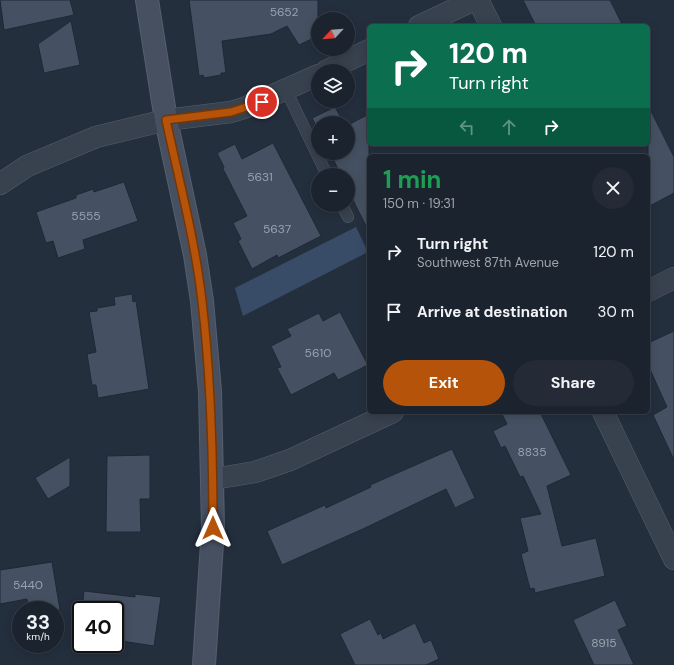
<!DOCTYPE html>
<html lang="en">
<head>
<meta charset="utf-8">
<style>
	:root { --surface:#1b232e; --page:#242b36; --text:#f1f3f6; --muted:#a0a4aa; --line:#39404a; --accent:#b45309 }
	body { margin:0; font-family:"DM Sans",sans-serif; background:var(--page); color:var(--text); height:100vh; display:flex; flex-direction:column; font-size:15px; white-space:nowrap }
	* { box-sizing:border-box; margin:0 }
	p { font-size:13px; color:var(--muted) }
	.icon { flex:none; width:22px; height:22px; fill:none; stroke:currentColor; stroke-width:2; stroke-linecap:round; stroke-linejoin:round }
	.map { position:relative; flex:1; overflow:hidden }
	.sheet { position:absolute; left:367px; top:154px; width:283px; height:260px; display:flex; flex-direction:column; background:var(--surface); border-radius:6px; box-shadow:0 2px 10px #0003,0 0 0 1px var(--line) }
	.sheet>* { flex:none }
	.top-card { position:absolute; left:367px; top:24px; width:283px; height:122px; border-radius:6px; box-shadow:0 2px 10px #0003,0 0 0 1px var(--line); background:#0b6e4f; color:#fff; overflow:hidden }
	.needle { width:26px; rotate:244deg }
	.fabs { position:absolute; left:311px; top:12px; display:grid; gap:8px }
	.fabs a { display:grid; place-items:center; width:44px; height:44px; border-radius:50%; background:var(--surface); box-shadow:0 2px 10px #0003,0 0 0 1px var(--line); font-size:20px }
	.speed { position:absolute; left:12px; top:601px; display:flex; gap:8px; font-size:20px; font-weight:700; text-align:center }
	.speed>* { display:grid; place-content:center; width:52px; height:52px; border-radius:50%; background:var(--surface); box-shadow:0 2px 10px #0003,0 0 0 1px var(--line); line-height:1 }
	.speed small { font-size:10px; font-weight:400 }
	.speed .limit { border:2px solid #111; border-radius:6px; background:#fff; color:#111 }
	.pin { position:absolute; display:grid; place-items:center; width:34px; height:34px; color:#fff; margin:-17px; border:2px solid #fff; border-radius:50%; box-shadow:0 1px 4px #0007 }
	.me { position:absolute; width:44px; margin:-22px; rotate:0deg; stroke-linejoin:round; filter:drop-shadow(0 0 3px #0008) }
	.turn { display:flex; align-items:center; gap:14px; height:84px; padding:0 16px; font-size:18px }
	.turn .icon { width:52px; height:52px; stroke-width:2.5 }
	.turn b { display:block; font-size:28px; line-height:34px }
	.lanes { display:flex; align-items:center; height:38px; padding:0 16px; background:#0003; justify-content:center; gap:20px; direction:ltr }
	.lanes .off { opacity:.35 }
	.round { display:grid; place-items:center; flex:none; width:42px; height:42px; border-radius:21px; background:var(--page) }
	.headline { display:flex; align-items:center; justify-content:space-between; height:68px; padding:0 16px }
	h1 { font-size:24px; font-weight:700; line-height:30px; color:#1e9e55 }
	.primary-button { display:flex; gap:8px; margin-top:auto; padding:8px 16px }
	.primary-button a { flex:1; height:46px; border-radius:24px; background:var(--accent); color:#fff; font-size:16px; font-weight:700; line-height:46px; text-align:center }
	.primary-button a+a { background:var(--page); color:var(--text) }
	ul { padding:0; list-style:none }
	li { display:flex; align-items:center; gap:12px; height:60px; padding:0 16px }
	li div { flex:1 }
	li b { display:block; font-size:15px }
	li em { font-style:normal }
	.map>svg:first-child { display:block }
	.water { fill:#394c67 }
	.building { fill:#455162; stroke:#1f2835 }
	.lines { fill:none; stroke-linecap:round; stroke-linejoin:round }
	.lane-casing { stroke:#565f6c; stroke-width:12 }
	.street-casing { stroke:#565f6c; stroke-width:22 }
	.secondary-casing { stroke:#565f6c; stroke-width:24 }
	.lane { stroke:#38414e; stroke-width:11 }
	.street { stroke:#38414e; stroke-width:21 }
	.secondary { stroke:#465061; stroke-width:22 }
	.route-casing { stroke:#753606; stroke-width:10 }
	.route { stroke:#b45309; stroke-width:7 }
	.labels { text-anchor:middle; dominant-baseline:central; stroke-width:3; stroke-linejoin:round; paint-order:stroke }
	.number-label { font-size:12px; fill:#98a1af }
</style>
</head>
<body>
<div class="map">
<svg width="674" height="665" viewBox="0 0 674 665">
	<rect width="100%" height="100%" fill="#242f3e"/>
	<path class="water" d="M 356,227 L 368,252 L 243,316 L 235,288 Z"/>
	<path class="building" d="M 0,0 L 70,0 L 74,15 L 4,30 Z
		M 189,0 L 318,0 L 318,36 L 299,45 L 287,26 L 271,34 L 222,41 L 226,73 L 221,73 L 221,75 L 204,78 L 203,75 L 199,76 Z
		M 523,0 L 610,0 L 623,26 L 536,26 Z
		M 71,21 L 80,65 L 44,73 L 38,44 Z
		M 648,105 L 674,157 L 674,193 L 648,207 Z
		M 335,107 L 344,123 L 318,123 L 318,129 L 312,118 Z
		M 369,114 L 369,232 L 348,190 L 348,175 L 341,175 L 330,153 L 348,153 L 348,125 Z
		M 273,143 L 321,236 L 278,258 L 277,255 L 252,269 L 238,241 L 241,239 L 233,223 L 247,216 L 223,169 L 224,167 L 217,153 L 235,144 L 242,159 Z
		M 124,182 L 138,221 L 83,240 L 85,249 L 58,258 L 53,241 L 46,243 L 36,212 L 76,198 L 76,195 L 93,189 L 94,192 Z
		M 132,294 L 133,302 L 136,301 L 149,389 L 98,398 L 96,385 L 92,385 L 87,354 L 96,352 L 89,312 L 97,311 L 97,308 L 115,305 L 114,297 Z
		M 340,312 L 368,365 L 338,380 L 334,373 L 291,395 L 277,368 L 281,367 L 271,346 L 291,336 L 287,329 L 319,313 L 323,321 Z
		M 674,331 L 674,460 L 653,415 L 667,407 L 648,365 L 648,343 Z
		M 501,412 L 540,412 L 571,475 L 547,486 L 562,546 L 596,538 L 605,576 L 535,593 L 534,588 L 530,589 L 521,554 L 528,551 L 520,518 L 541,514 L 523,476 L 520,477 L 505,446 L 501,448 L 493,431 L 507,424 Z
		M 452,449 L 475,498 L 455,508 L 446,489 L 365,528 L 282,565 L 267,531 L 325,505 L 326,508 L 371,487 L 370,485 Z
		M 150,455 L 150,499 L 140,499 L 141,532 L 106,532 L 107,456 Z
		M 70,457 L 70,486 L 48,499 L 35,478 Z
		M 52,562 L 60,610 L 29,610 L 27,599 L 0,604 L 0,570 Z
		M 84,591 L 135,597 L 135,594 L 161,597 L 154,646 L 115,640 L 115,610 L 82,610 Z
		M 615,600 L 627,626 L 618,630 L 634,665 L 594,665 L 573,620 Z
		M 370,619 L 378,635 L 381,633 L 383,639 L 415,623 L 424,643 L 431,640 L 439,659 L 426,665 L 355,665 L 340,634 Z"/>
	<g class="lines">
		<defs>
			<path id="lane" d="M 286,90 L 327,175
				M 342,205 L 348,217"/>
			<path id="street" d="M 478,0 L 491,26
				M 419,26 L 474,0
				M 326,71 L 369,50
				M 0,184 L 27,166 L 96,137 L 166,120 L 231,112 L 244,108 L 318,75
				M 648,291 L 674,278
				M 603,412 L 674,559
				M 213,479 L 255,472 L 290,460 L 393,412"/>
			<path id="secondary" d="M 147,0 L 166,120 L 195,255 L 202,301 L 210,391 L 213,528 L 204,665"/>
		</defs>
		<use href="#lane" class="lane-casing"/>
		<use href="#street" class="street-casing"/>
		<use href="#secondary" class="secondary-casing"/>
		<use href="#lane" class="lane"/>
		<use href="#street" class="street"/>
		<use href="#secondary" class="secondary"/>
	</g>
	<g class="lines">
		<defs>
			<path id="route" d="M 213,528 C 213,452 211,377 202,301 C 195,240 179,180 166,120 L 231,112 L 262,102"/>
		</defs>
		<use href="#route" class="route-casing"/>
		<use href="#route" class="route"/>
	</g>
	<g class="labels">
		<g class="number-label">
			<text x="284" y="12">5652</text>
			<text x="260" y="177">5631</text>
			<text x="86" y="216">5555</text>
			<text x="277" y="229">5637</text>
			<text x="318" y="353">5610</text>
			<text x="532" y="452">8835</text>
			<text x="28" y="585">5440</text>
			<text x="604" y="643">8915</text>
		</g>
	</g>
</svg>
<div class="fabs">
<a><svg class="needle" viewBox="-14 -14 28 28"><path d="M0-13l5 13h-10z" fill="#e53935"/><path d="M0 13l5-13h-10z" fill="#a0a4aa"/></svg></a>
<a><svg class="icon" aria-label="layers" viewBox="0 0 24 24"><path d="M12 4l9 5-9 5-9-5zM3 14l9 5 9-5"/></svg></a>
<a>+</a>
<a>−</a>
</div>
<div class="speed"><div>33<small>km/h</small></div><div class="limit">40</div></div>
<div class="pin" style="left:262px;top:102px;background:#d93025"><svg class="icon" aria-label="arrive" viewBox="0 0 24 24"><path d="M6 21V4h12l-3 4 3 4H6"/></svg></div>
<svg class="me" style="left:213px;top:528px" viewBox="-20 -20 40 40"><path d="M0-17L14 15 0 8-14 15z" fill="#b45309" stroke="#fff" stroke-width="4"/></svg>
<div class="top-card">
<div class="turn"><svg class="icon" aria-label="right" viewBox="0 0 24 24"><path d="M7 20v-9h11M14 6l5 5-5 5"/></svg><div><b>120 m</b>Turn right</div></div>
<div class="lanes"><svg class="icon off" aria-label="left" viewBox="0 0 24 24"><path d="M17 20v-9H6M10 6l-5 5 5 5"/></svg><svg class="icon off" aria-label="ahead" viewBox="0 0 24 24"><path d="M12 20V5M6 11l6-6 6 6"/></svg><svg class="icon" aria-label="right" viewBox="0 0 24 24"><path d="M7 20v-9h11M14 6l5 5-5 5"/></svg></div>
</div>
<section class="sheet">
<div class="headline"><div><h1>1 min</h1><p>150 m · 19:31</p></div><a class="round"><svg class="icon" aria-label="close" viewBox="0 0 24 24"><path d="M6 6l12 12M18 6L6 18"/></svg></a></div>
<ul>
<li><svg class="icon" aria-label="right" viewBox="0 0 24 24"><path d="M7 20v-9h11M14 6l5 5-5 5"/></svg><div><b>Turn right</b><p>Southwest 87th Avenue</p></div><em>120 m</em></li>
<li><svg class="icon" aria-label="arrive" viewBox="0 0 24 24"><path d="M6 21V4h12l-3 4 3 4H6"/></svg><div><b>Arrive at destination</b></div><em>30 m</em></li>
</ul>
<div class="primary-button"><a>Exit</a><a>Share</a></div>
</section>
</div>
</body>
</html>
